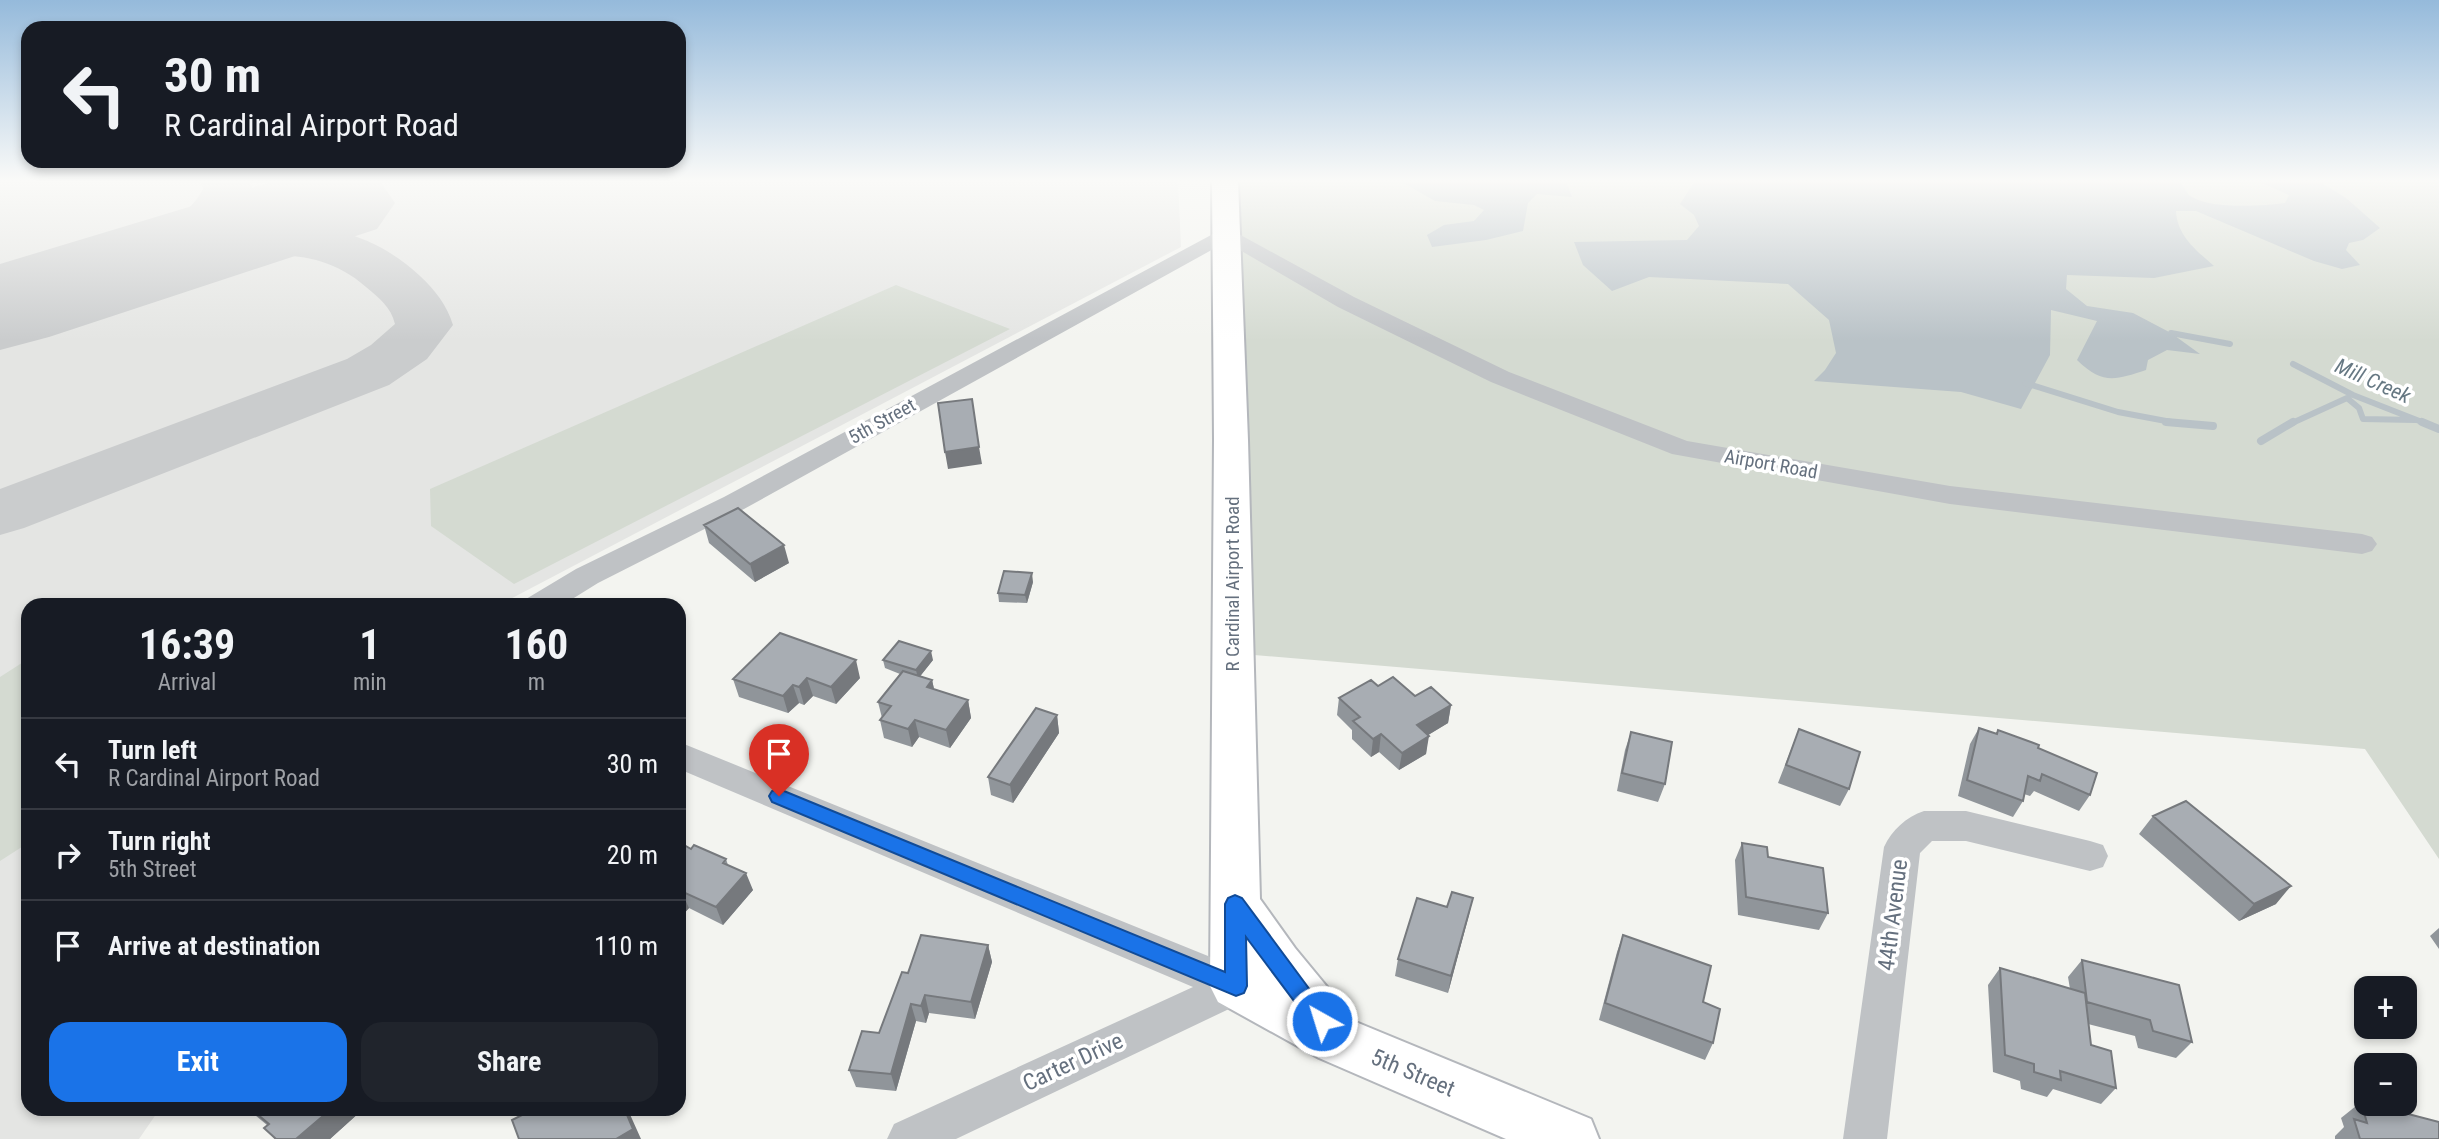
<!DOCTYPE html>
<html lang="en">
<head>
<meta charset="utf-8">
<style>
	:root { --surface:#171b24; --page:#20242c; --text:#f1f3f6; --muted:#9ea1a6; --line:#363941; --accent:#1a73e8 }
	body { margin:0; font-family:"Roboto Condensed",sans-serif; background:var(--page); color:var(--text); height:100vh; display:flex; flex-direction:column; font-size:26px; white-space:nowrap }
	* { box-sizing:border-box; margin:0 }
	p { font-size:23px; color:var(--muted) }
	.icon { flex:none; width:38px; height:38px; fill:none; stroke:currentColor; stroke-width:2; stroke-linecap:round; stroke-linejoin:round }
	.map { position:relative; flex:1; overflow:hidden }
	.details { position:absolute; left:21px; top:598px; width:665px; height:518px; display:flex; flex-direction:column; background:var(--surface); border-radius:21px; box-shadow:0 4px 10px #0003 }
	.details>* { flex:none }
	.top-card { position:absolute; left:21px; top:21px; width:665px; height:147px; border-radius:21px; box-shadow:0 4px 10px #0003; background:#171b24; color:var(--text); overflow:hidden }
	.controls { position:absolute; left:2354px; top:976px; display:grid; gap:14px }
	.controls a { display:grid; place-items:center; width:63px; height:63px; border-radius:14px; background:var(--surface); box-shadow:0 4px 10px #0003; font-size:35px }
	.pin { position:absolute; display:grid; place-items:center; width:60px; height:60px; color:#fff; margin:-72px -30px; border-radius:50% 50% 50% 0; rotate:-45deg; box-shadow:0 0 7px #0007 }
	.pin .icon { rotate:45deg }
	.me { position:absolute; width:77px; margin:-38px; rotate:321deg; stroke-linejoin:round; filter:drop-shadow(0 0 5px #0008) }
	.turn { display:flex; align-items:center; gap:24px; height:147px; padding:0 28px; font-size:32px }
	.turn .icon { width:91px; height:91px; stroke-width:2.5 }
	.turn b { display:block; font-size:49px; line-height:60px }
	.eta { display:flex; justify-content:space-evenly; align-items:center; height:119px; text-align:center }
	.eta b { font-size:42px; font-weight:700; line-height:49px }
	.button { display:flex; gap:14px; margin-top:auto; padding:14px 28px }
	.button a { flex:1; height:80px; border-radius:21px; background:var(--accent); color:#fff; font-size:28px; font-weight:700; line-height:80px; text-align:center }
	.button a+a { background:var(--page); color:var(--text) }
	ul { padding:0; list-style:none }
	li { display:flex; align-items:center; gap:21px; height:91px; padding:0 28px; border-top:2px solid var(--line) }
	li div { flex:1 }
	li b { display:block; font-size:26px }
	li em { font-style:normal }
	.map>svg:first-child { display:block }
	.built { fill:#e4e5e3 }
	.green { fill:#d4dad1 }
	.water { fill:#b9c2c7 }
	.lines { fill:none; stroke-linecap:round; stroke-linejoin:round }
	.stream-far1 { stroke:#b9c2c7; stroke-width:6 }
	.stream { stroke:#b9c2c7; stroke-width:8 }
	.taxiway { fill:#cacccd; fill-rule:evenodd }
	.runway { fill:#cacccd; fill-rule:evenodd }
	.secondary-casing { stroke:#b4b7bc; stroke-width:4 }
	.street { fill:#bfc2c5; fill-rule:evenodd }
	.secondary { fill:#fff; fill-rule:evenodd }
	.wall { fill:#90959a }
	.shaded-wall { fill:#76797d }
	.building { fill:#a8adb3; stroke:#76797d; stroke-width:2 }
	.route { fill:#1a73e8; stroke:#114b97; stroke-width:2 }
	.labels { text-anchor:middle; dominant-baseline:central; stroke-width:7; stroke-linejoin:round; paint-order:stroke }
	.street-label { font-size:19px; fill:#65707e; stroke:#fff }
	.water-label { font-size:21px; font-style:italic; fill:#667883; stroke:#fff }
	.near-street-label { font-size:23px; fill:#65707e; stroke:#fff }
</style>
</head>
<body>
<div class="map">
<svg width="2439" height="1139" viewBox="0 0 2439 1139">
	<rect width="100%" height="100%" fill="#f3f4f0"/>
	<path class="built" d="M 0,181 L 1178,181 L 1181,247 L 499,605 L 28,606 L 28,1110 L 159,1110 L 139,1139 L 0,1139 Z"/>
	<path class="green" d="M 1235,181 L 2439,181 L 2439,859 L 2365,749 L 1254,655 Z
		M 896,285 L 1010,329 L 514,584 L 431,526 L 430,489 Z
		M 28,659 L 28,843 L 0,861 L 0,677 Z"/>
	<path class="water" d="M 1400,181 L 1566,181 L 1572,197 L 1537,194 L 1528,203 L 1523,231 L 1486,240 L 1432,247 L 1427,235 L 1444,225 L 1474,221 L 1484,210 L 1474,205 L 1435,201 Z
		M 1695,181 L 2180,181 C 2183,185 2186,192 2189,195 C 2208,210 2262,206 2285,203 L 2289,195 L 2257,181 L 2320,182 L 2346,198 L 2380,228 L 2363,240 L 2349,243 L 2346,250 L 2360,265 L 2342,269 L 2314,261 L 2196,211 L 2176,211 C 2177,236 2197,251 2214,266 L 2154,278 L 2067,275 L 2066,289 L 2087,306 L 2133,313 L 2171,333 L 2200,354 L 2167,350 L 2148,360 L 2146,370 C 2115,380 2103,385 2077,360 L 2097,321 L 2051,310 L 2050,355 L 2021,409 L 1961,392 L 1814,381 L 1825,370 L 1836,353 L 1829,320 L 1788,284 L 1649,277 L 1612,291 L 1583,265 L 1574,242 L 1687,240 L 1699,226 L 1694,215 L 1680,204 Z"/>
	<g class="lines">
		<path class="stream-far1" d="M 2171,333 L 2230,344
			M 2293,364 L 2353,395 L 2427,424
			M 2025,383 L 2118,412 L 2182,424
			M 2290,424 L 2347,398 L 2359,408 L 2363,419 L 2415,420"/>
		<path class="stream" d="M 2166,422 L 2213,426
			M 2422,422 L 2439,429
			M 2261,441 L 2293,422"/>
		<path class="taxiway" d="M 200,181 L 249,181 L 253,189 L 245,204 L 228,227 C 300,220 364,224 420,276 C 435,290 447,305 453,325 L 427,359 L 389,385 L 24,528 L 0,535 L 0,489 L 347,359 L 371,345 L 395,324 C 391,307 379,298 366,287 C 320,247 271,254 213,260 C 205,261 186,258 182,260 C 144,270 130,297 87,287 L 79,275 C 89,260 103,256 119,249 C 150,235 187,220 203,189 Z"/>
		<path class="runway" d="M 275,181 L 380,181 L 395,203 L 377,229 L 49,337 L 0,350 L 0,264 Z"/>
		<defs>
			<path id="secondary" d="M 1212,181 L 1238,181 L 1248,440 L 1260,899 L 1295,948 L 1347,1011 L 1351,1020 L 1591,1119 L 1599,1139 L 1506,1139 L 1319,1058 L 1218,1002 L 1210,986 L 1214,440 Z"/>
		</defs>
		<use href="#secondary" class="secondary-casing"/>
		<path class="street" d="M 1226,227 L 1354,297 L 1509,372 L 1687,441 L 1950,486 L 2362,534 L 2372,537 L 2377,544 L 2372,551 L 2362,554 L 1950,504 L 1672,454 L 1491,382 L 1338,307 L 1226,242 L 744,509 L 598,583 L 561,606 L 522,606 L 526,599 L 576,569 L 724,497 Z
			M 679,742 L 1250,973 L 1256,986 L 1250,999 L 956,1139 L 887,1139 L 894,1124 L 1193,987 L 679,769 Z
			M 1924,811 L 1966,811 L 2090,841 L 2103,845 L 2108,856 L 2103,867 L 2090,871 L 1966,841 L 1932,841 L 1920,853 L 1887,1139 L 1843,1139 L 1884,847 C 1892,830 1906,817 1924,811 Z"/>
		<use href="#secondary" class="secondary"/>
	</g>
	<path class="wall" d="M 704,525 L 789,563 L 755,582 L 709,543 Z
		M 1033,582 L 1027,603 L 999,602 L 998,593 Z
		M 883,660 L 933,660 L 920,676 L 932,680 L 934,689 L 968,700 L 971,718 L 950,748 L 919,737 L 912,747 L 884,738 L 880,720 L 882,718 L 878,702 L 900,674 L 885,668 Z
		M 860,678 L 836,704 L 813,696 L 804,705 L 799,703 L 788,713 L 739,697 L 733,679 Z
		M 1415,696 L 1451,705 L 1448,723 L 1428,735 L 1426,754 L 1399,770 L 1379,752 L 1371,757 L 1352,739 L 1352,730 L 1337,715 L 1339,698 Z
		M 1057,715 L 1059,733 L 1013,803 L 991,795 L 988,777 Z
		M 1979,728 L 1996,734 L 1998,730 L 2038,748 L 2090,795 L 2079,811 L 2034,791 L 2030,796 L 2024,794 L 2023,801 L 2013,817 L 1958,796 L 1970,744 Z
		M 1799,729 L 1849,789 L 1840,806 L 1778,783 Z
		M 1631,732 L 1665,784 L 1658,802 L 1617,791 L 1625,750 Z
		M 2153,816 L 2276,904 L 2239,921 L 2139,834 Z
		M 679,842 L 691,849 L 726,859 L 728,865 L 753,890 L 723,925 L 689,908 L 679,919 Z
		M 1742,843 L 1768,857 L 1828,913 L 1819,930 L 1738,915 L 1735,860 Z
		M 1473,898 L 1448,993 L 1395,976 L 1398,959 L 1447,907 Z
		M 2439,928 L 2439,949 L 2430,936 Z
		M 1623,935 L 1713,1043 L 1705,1060 L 1599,1020 L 1617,952 Z
		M 988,945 L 992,962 L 975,1019 L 929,1013 L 926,1023 L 916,1021 L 896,1091 L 856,1087 L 849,1070 L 879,1033 L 908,973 Z
		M 2082,960 L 2192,1042 L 2176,1058 L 2138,1048 L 2135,1036 L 2088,1024 L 2091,1045 L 2116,1088 L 2101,1104 L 2053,1089 L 2047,1097 L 2021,1089 L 2020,1081 L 1993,1072 L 1988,985 L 2000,968 L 2070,989 L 2068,977 Z
		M 2361,1102 L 2439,1139 L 2335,1139 L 2335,1136 L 2344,1127 L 2341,1118 Z
		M 249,1110 L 359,1110 L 361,1111 L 330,1139 L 275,1139 L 264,1128 L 267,1125 Z"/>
	<path class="shaded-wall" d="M 979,447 L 982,464 L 948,469 L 945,452 Z
		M 784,545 L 789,563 L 755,582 L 750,564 Z
		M 1032,573 L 1033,582 L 1027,603 L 1025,595 Z
		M 931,651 L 933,660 L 918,679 L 916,670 Z
		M 856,660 L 860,678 L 836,704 L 831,687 Z
		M 807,678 L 813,696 L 804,705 L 799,687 Z
		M 932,680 L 936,698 L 927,687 Z
		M 793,685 L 799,703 L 788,713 L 783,696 Z
		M 968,700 L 971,718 L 950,748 L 946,730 Z
		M 1451,705 L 1448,723 L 1415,743 L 1417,725 Z
		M 1057,715 L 1059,733 L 1013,803 L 1010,785 Z
		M 915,720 L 919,737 L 912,747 L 908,729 Z
		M 1381,734 L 1379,752 L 1371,757 L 1373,739 Z
		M 1429,736 L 1426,754 L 1399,770 L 1402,753 Z
		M 746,873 L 753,890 L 723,925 L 716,907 Z
		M 2291,886 L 2276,904 L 2239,921 L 2254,904 Z
		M 681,891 L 689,908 L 679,919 L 679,892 Z
		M 1473,898 L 1469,915 L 1448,993 L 1451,976 Z
		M 988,945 L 992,962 L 975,1019 L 971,1002 Z
		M 925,995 L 929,1013 L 926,1023 L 921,1006 Z
		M 911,1004 L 916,1021 L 896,1091 L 891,1074 Z
		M 330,1110 L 359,1110 L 361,1111 L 330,1139 L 296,1139 Z
		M 625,1110 L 628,1110 L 641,1139 L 616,1139 Z"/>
	<path class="building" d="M 972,399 L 979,447 L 945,452 L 938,403 Z
		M 738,508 L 784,545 L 750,564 L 704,525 Z
		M 1004,571 L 1032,573 L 1025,595 L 998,593 Z
		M 780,633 L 856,660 L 831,687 L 807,678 L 799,687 L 793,685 L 783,696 L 733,679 Z
		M 899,641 L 931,651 L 916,670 L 883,660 Z
		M 903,671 L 932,680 L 927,687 L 968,700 L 946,730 L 915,720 L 908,729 L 880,720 L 891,706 L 878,702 Z
		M 1393,677 L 1415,696 L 1431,687 L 1451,705 L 1417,725 L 1429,736 L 1402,753 L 1381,734 L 1373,739 L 1353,721 L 1360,717 L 1339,698 L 1371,680 L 1378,686 Z
		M 1036,708 L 1057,715 L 1010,785 L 988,777 Z
		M 1979,728 L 1997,734 L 1998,730 L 2039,745 L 2038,748 L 2097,773 L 2090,795 L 2042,774 L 2040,781 L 2028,776 L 2023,801 L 1967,780 Z
		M 1799,729 L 1860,752 L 1849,789 L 1786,765 Z
		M 1631,732 L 1672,742 L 1665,784 L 1622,773 Z
		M 2186,801 L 2291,886 L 2254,904 L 2153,816 Z
		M 679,842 L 691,849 L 694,845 L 726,859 L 723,863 L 746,873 L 716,907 L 681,891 L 679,892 Z
		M 1742,843 L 1767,847 L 1768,857 L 1823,868 L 1828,913 L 1746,897 Z
		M 1452,892 L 1473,898 L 1451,976 L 1398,959 L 1417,898 L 1447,907 Z
		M 921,935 L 988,945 L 971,1002 L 925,995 L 921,1006 L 911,1004 L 891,1074 L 849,1070 L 862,1031 L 879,1033 L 902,972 L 908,973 Z
		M 1623,935 L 1711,966 L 1703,1002 L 1720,1009 L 1713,1043 L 1605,1003 Z
		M 2082,960 L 2179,985 L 2192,1042 L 2153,1031 L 2150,1020 L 2087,1002 Z
		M 2000,968 L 2085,993 L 2091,1045 L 2111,1051 L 2116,1088 L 2060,1071 L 2061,1080 L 2034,1072 L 2034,1064 L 2005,1055 Z
		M 2361,1102 L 2366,1103 L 2366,1104 L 2370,1104 L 2439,1122 L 2439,1139 L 2360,1139 L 2354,1119 L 2367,1123 Z
		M 252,1110 L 330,1110 L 296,1139 L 276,1139 L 264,1128 L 269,1124 Z
		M 532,1110 L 625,1110 L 633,1129 L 616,1139 L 519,1139 L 512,1120 Z"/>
	<linearGradient id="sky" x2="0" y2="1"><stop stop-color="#95badb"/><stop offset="0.53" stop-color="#fafaf8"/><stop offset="1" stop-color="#fafaf8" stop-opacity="0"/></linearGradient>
	<rect width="2439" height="341" fill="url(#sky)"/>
	<path class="route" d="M 779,789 L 1225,972 L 1225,904 L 1228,898 L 1235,895 L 1242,898 L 1333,1021 L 1330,1029 L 1322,1031 L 1315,1029 L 1246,937 L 1247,986 L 1244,993 L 1236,996 L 772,802 L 769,796 L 772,791 Z"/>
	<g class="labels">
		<g class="street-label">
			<text transform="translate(882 421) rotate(-29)">5th Street</text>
			<text transform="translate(1771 464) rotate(10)">Airport Road</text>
			<text transform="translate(1232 584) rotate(-90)">R Cardinal Airport Road</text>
		</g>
		<g class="water-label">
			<text transform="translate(2373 381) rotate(24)">Mill Creek</text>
		</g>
		<g class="near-street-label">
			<text transform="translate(1893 915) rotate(-83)">44th Avenue</text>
			<text transform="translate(1073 1062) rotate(-25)">Carter Drive</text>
			<text transform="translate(1413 1073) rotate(23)">5th Street</text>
		</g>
	</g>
</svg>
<div class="controls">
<a>+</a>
<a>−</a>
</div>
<div class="pin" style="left:779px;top:796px;background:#d93025"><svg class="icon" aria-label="arrive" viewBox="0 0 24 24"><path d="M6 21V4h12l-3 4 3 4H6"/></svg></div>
<svg class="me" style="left:1322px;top:1021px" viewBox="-20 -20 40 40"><circle r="17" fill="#1a73e8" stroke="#fff" stroke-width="3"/><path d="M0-11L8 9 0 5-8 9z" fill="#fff"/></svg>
<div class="top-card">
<div class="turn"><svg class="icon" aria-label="left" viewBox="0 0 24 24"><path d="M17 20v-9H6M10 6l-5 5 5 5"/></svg><div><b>30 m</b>R Cardinal Airport Road</div></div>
</div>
<section class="details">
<div class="eta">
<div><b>16:39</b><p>Arrival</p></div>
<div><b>1</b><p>min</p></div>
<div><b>160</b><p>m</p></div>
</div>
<ul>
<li><svg class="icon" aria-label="left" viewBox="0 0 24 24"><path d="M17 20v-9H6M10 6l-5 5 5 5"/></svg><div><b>Turn left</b><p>R Cardinal Airport Road</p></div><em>30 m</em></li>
<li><svg class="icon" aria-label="right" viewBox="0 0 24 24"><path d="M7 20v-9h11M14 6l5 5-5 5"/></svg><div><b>Turn right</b><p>5th Street</p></div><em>20 m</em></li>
<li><svg class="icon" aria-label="arrive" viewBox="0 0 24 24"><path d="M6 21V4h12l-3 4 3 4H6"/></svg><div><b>Arrive at destination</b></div><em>110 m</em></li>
</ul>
<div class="button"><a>Exit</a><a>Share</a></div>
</section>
</div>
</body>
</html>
